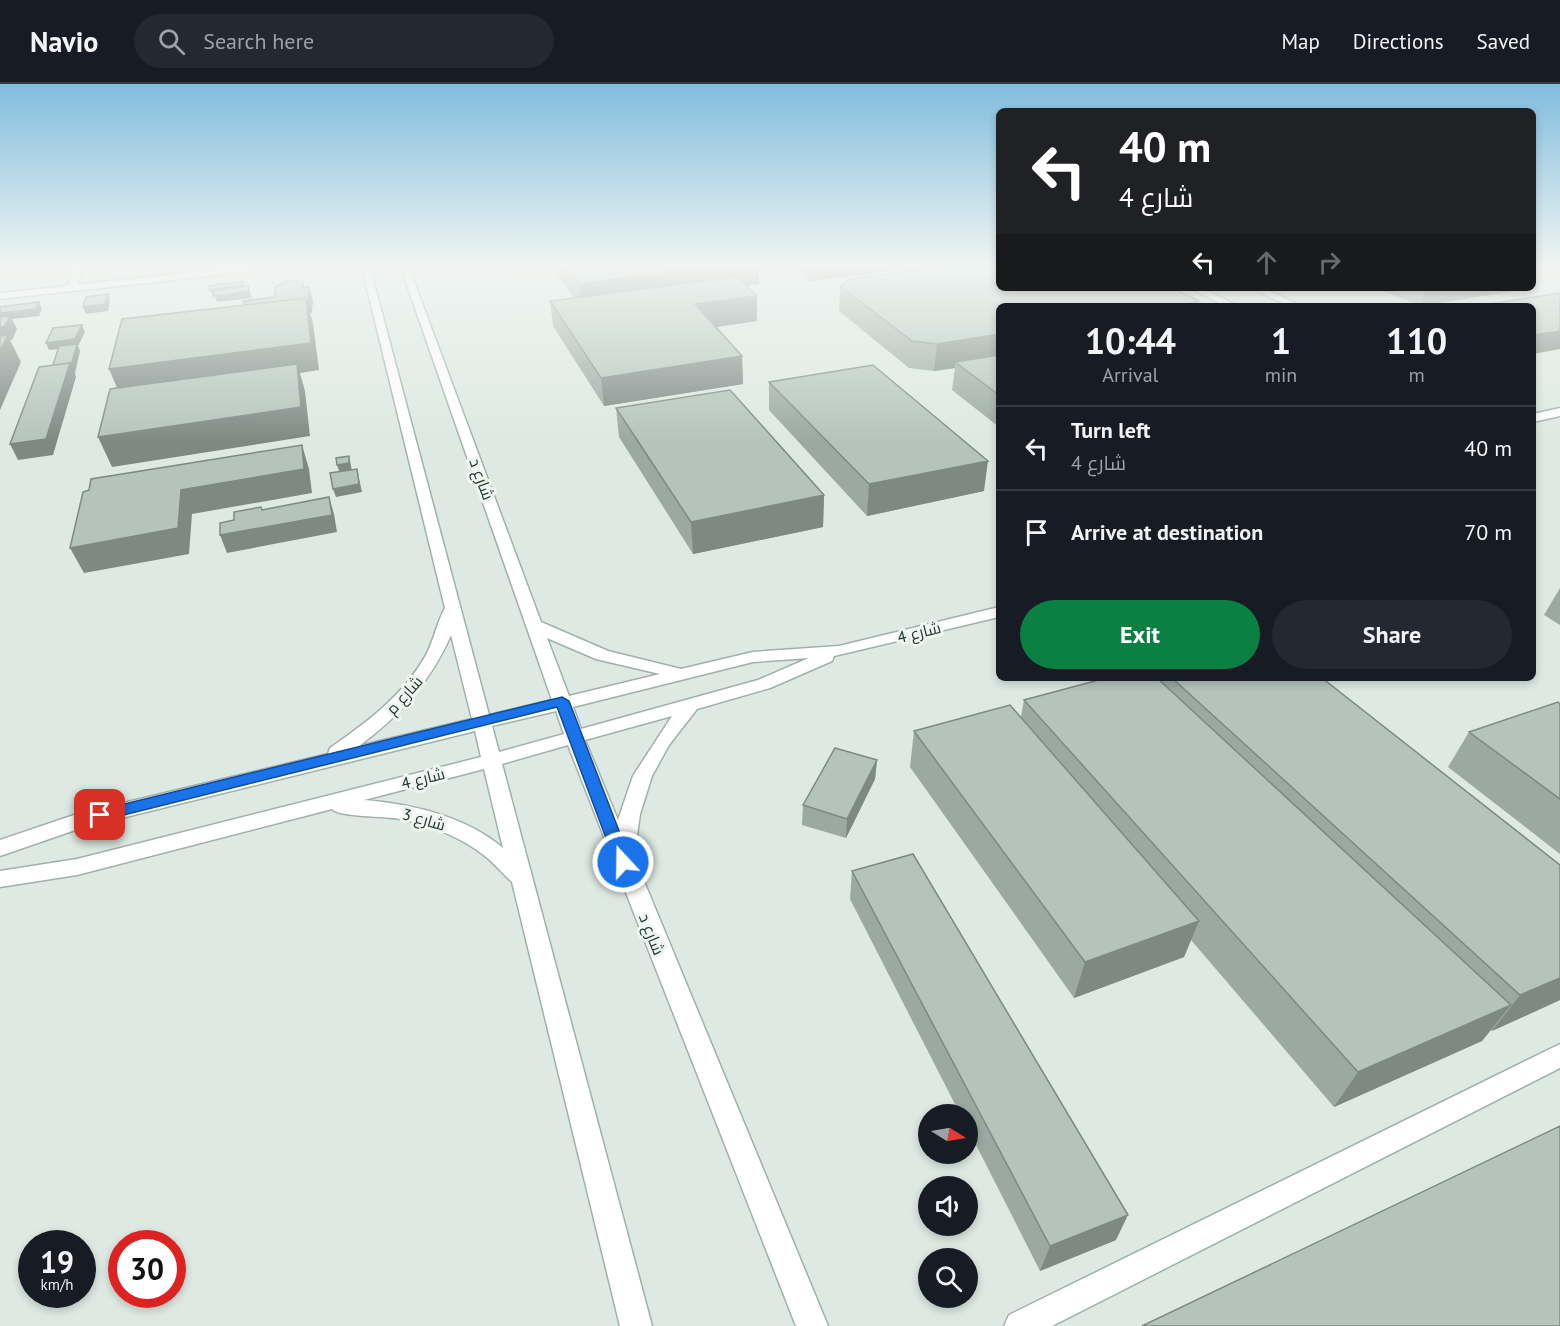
<!DOCTYPE html>
<html lang="en">
<head>
<meta charset="utf-8">
<style>
	:root { --surface:#171b24; --page:#242831; --text:#f1f3f6; --muted:#9ea1a6; --line:#363941; --accent:#0b8043 }
	body { margin:0; font-family:"PT Sans",Cairo,sans-serif; background:var(--page); color:var(--text); height:100vh; display:flex; flex-direction:column; font-size:22px; white-space:nowrap }
	* { box-sizing:border-box; margin:0 }
	p { font-size:20px; color:var(--muted) }
	.icon { flex:none; width:33px; height:33px; fill:none; stroke:currentColor; stroke-width:2; stroke-linecap:round; stroke-linejoin:round }
	.map { position:relative; flex:1; overflow:hidden }
	.details { position:absolute; left:996px; top:219px; width:540px; height:378px; display:flex; flex-direction:column; background:var(--surface); border-radius:9px; box-shadow:0 3px 9px #0003 }
	.details>* { flex:none }
	.hud { position:absolute; left:996px; top:24px; width:540px; height:183px; border-radius:9px; box-shadow:0 3px 9px #0003; background:#202124; color:#fff; overflow:hidden }
	.needle { width:39px; rotate:101deg }
	.controls { position:absolute; left:918px; top:1020px; display:grid; gap:12px }
	.controls a { display:grid; place-items:center; width:60px; height:60px; border-radius:50%; background:var(--surface); box-shadow:0 3px 9px #0003; font-size:30px }
	.speed { position:absolute; left:18px; top:1146px; display:flex; gap:12px; font-size:30px; font-weight:700; text-align:center }
	.speed>* { display:grid; place-content:center; width:78px; height:78px; border-radius:50%; background:var(--surface); box-shadow:0 3px 9px #0003; line-height:1 }
	.speed small { font-size:15px; font-weight:400 }
	.speed .limit { border:9px solid #d22; background:#fff; color:#111 }
	.pin { position:absolute; display:grid; place-items:center; width:51px; height:51px; color:#fff; margin:-26px; border-radius:12px; box-shadow:0 3px 9px #0006 }
	.me { position:absolute; width:66px; margin:-33px; rotate:339deg; stroke-linejoin:round; filter:drop-shadow(0 0 4px #0008) }
	.turn { display:flex; align-items:center; gap:21px; height:126px; padding:0 24px; font-size:27px }
	.turn .icon { width:78px; height:78px; stroke-width:2.5 }
	.turn b { display:block; font-size:42px; line-height:51px }
	.lanes { display:flex; align-items:center; height:57px; padding:0 24px; background:#0003; justify-content:center; gap:30px; direction:ltr }
	.lanes .off { opacity:.35 }
	.eta { display:flex; justify-content:space-evenly; align-items:center; height:102px; text-align:center }
	.eta b { font-size:36px; font-weight:700; line-height:42px }
	.primary-button { display:flex; gap:12px; margin-top:auto; padding:12px 24px }
	.primary-button a { flex:1; height:69px; border-radius:36px; background:var(--accent); color:#fff; font-size:24px; font-weight:700; line-height:69px; text-align:center }
	.primary-button a+a { background:var(--page); color:var(--text) }
	ul { padding:0; list-style:none }
	li { display:flex; align-items:center; gap:18px; height:84px; padding:0 24px; border-top:2px solid var(--line) }
	li div { flex:1 }
	li b { display:block; font-size:22px }
	li em { font-style:normal }
	header { display:flex; align-items:center; gap:36px; box-sizing:border-box; height:84px; padding:0 30px; background:var(--surface); border-bottom:2px solid var(--line) }
	header strong { font-size:28px }
	nav { display:flex; gap:33px; margin-inline-start:auto; font-size:21px }
	.search { width:420px; height:54px; background:var(--page); display:flex; align-items:center; gap:15px; box-sizing:border-box; padding:0 21px; border-radius:33px; color:var(--muted); font-size:22px }
	.map>svg:first-child { display:block }
	.lines { fill:none; stroke-linecap:round; stroke-linejoin:round }
	.service-casing { stroke:#a1b0aa; stroke-width:3 }
	.minor-casing { stroke:#a1b0aa; stroke-width:3 }
	.service { fill:#fff; fill-rule:evenodd }
	.minor { fill:#fff; fill-rule:evenodd }
	.wall { fill:#9ba9a2 }
	.shaded-wall { fill:#7e8984 }
	.building { fill:#b4c4bc; stroke:#7e8984; stroke-width:1.5 }
	.route { fill:#1a73e8; stroke:#114b97; stroke-width:1.5 }
	.labels { text-anchor:middle; dominant-baseline:central; stroke-width:6; stroke-linejoin:round; paint-order:stroke }
	.street-label { font-size:16px; fill:#203830; stroke:#eff6f2 }
</style>
</head>
<body>
<header>
<strong>Navio</strong>
<div class="search"><svg class="icon" aria-label="search" viewBox="0 0 24 24"><circle cx="10" cy="10" r="6"/><path d="M15 15l6 6"/></svg>Search here</div>
<nav><a>Map</a><a>Directions</a><a>Saved</a></nav>
</header>
<div class="map">
<svg width="1560" height="1242" viewBox="0 0 1560 1242">
	<rect width="100%" height="100%" fill="#dee9e3"/>
	<g class="lines">
		<defs>
			<path id="service" d="M 1560,960 L 1560,984 L 1052,1242 L 1004,1242 L 1009,1231 Z"/>
			<path id="minor" d="M 75,184 L 83,184 L 77,201 L 232,184 L 259,184 L 255,187 L 0,215 L 0,209 L 67,202 Z
				M 362,184 L 370,184 L 489,631 L 552,616 L 401,184 L 409,184 L 541,538 L 608,567 L 681,585 L 753,568 L 839,562 L 999,523 L 999,533 L 834,572 L 832,577 L 770,604 L 697,625 L 669,661 L 652,692 L 640,730 L 634,773 L 828,1242 L 796,1242 L 568,661 L 502,680 L 652,1242 L 620,1242 L 512,798 C 503,790 495,780 485,772 C 461,753 430,741 400,735 C 386,732 338,733 332,725 L 77,791 L 0,803 L 0,787 L 77,775 L 481,673 L 475,647 L 81,744 L 0,772 L 0,756 L 77,730 L 328,670 L 330,664 C 366,639 404,611 426,571 C 434,556 437,538 445,524 ZM 451,551 L 472,635 L 359,662 C 400,632 431,597 451,551 ZM 547,554 L 596,575 L 660,590 L 569,612 ZM 809,574 L 758,596 L 581,645 L 573,623 L 753,578 ZM 556,627 L 564,650 L 499,668 L 492,642 ZM 672,632 L 633,692 L 618,736 L 585,656 ZM 484,685 L 503,764 C 465,732 412,720 364,716 Z
				M 1190,204 L 1202,204 L 1238,222 L 1225,222 Z
				M 1250,204 L 1263,204 L 1302,222 L 1289,222 Z
				M 1560,324 L 1560,332 L 1533,338 L 1533,330 Z"/>
		</defs>
		<use href="#service" class="service-casing"/>
		<use href="#minor" class="minor-casing"/>
		<use href="#service" class="service"/>
		<use href="#minor" class="minor"/>
	</g>
	<path class="wall" d="M 554,184 L 759,184 L 759,200 L 746,202 L 757,237 L 715,243 L 742,272 L 743,300 L 604,322 L 553,242 L 550,217 L 574,214 L 554,186 Z
		M 792,184 L 915,184 L 809,197 Z
		M 840,202 L 1199,217 L 1198,222 L 999,222 L 999,343 L 952,306 L 955,284 L 934,287 L 909,284 L 839,227 Z
		M 1376,204 L 1522,204 L 1521,206 L 1420,222 Z
		M 769,298 L 984,407 L 867,432 L 769,326 Z
		M 616,324 L 824,411 L 823,443 L 693,470 L 619,353 Z
		M 1560,504 L 1560,541 L 1544,531 Z
		M 1106,594 L 1322,594 L 1560,781 L 1560,916 L 1492,947 L 1491,946 L 1482,957 L 1334,1023 L 1191,856 L 1184,873 L 1074,914 L 910,683 L 914,647 L 1021,633 L 1024,616 Z
		M 1560,620 L 1560,770 L 1448,683 L 1469,648 Z
		M 877,676 L 875,695 L 846,754 L 802,741 L 803,721 Z
		M 852,787 L 1116,1156 L 1040,1187 L 968,1045 L 968,1030 L 960,1030 L 850,815 Z"/>
	<path class="shaded-wall" d="M 701,184 L 759,184 L 759,200 L 582,224 L 579,200 Z
		M 810,184 L 915,184 L 809,197 Z
		M 303,198 L 307,211 L 309,203 L 313,216 L 312,229 L 310,229 L 313,239 L 319,286 L 300,289 L 305,307 L 310,352 L 112,383 L 98,353 L 121,313 L 109,285 L 306,216 L 303,204 Z
		M 244,201 L 246,207 L 248,202 L 252,214 L 217,218 L 215,212 L 213,213 L 210,206 Z
		M 1427,204 L 1522,204 L 1521,206 L 1420,222 Z
		M 108,210 L 110,217 L 108,227 L 86,230 L 83,223 Z
		M 757,212 L 757,237 L 696,246 L 695,220 Z
		M 1199,217 L 1198,222 L 1171,222 Z
		M 39,218 L 42,225 L 39,232 L 12,235 L 17,245 L 12,256 L 10,256 L 21,278 L 0,326 L 0,229 Z
		M 82,241 L 85,248 L 78,262 L 80,267 L 75,289 L 76,293 L 53,371 L 18,376 L 10,360 L 77,263 L 49,266 L 46,259 Z
		M 1560,247 L 1560,265 L 1533,270 L 1533,251 Z
		M 999,250 L 999,276 L 955,278 L 955,284 L 934,287 L 937,260 Z
		M 742,272 L 743,300 L 604,322 L 601,294 Z
		M 302,361 L 309,385 L 312,409 L 192,430 L 189,470 L 84,489 L 70,464 L 181,406 Z
		M 349,372 L 352,387 L 340,389 L 337,381 Z
		M 988,377 L 984,407 L 867,432 L 869,400 Z
		M 357,385 L 362,408 L 336,413 L 333,405 Z
		M 824,411 L 823,443 L 693,470 L 691,438 Z
		M 329,413 L 334,430 L 337,448 L 227,469 L 220,451 Z
		M 877,676 L 875,695 L 846,754 L 847,735 Z
		M 1199,837 L 1184,873 L 1074,914 L 1085,878 Z
		M 1560,894 L 1560,916 L 1492,947 L 1520,911 Z
		M 1511,921 L 1482,957 L 1334,1023 L 1358,988 Z
		M 1128,1131 L 1116,1156 L 1040,1187 L 1050,1162 Z"/>
	<path class="building" d="M 567,184 L 701,184 L 579,200 Z
		M 934,184 L 999,184 L 999,204 L 1172,204 L 1199,217 L 1171,222 L 999,222 L 999,250 L 937,260 L 912,257 L 840,202 L 849,195 Z
		M 736,193 L 757,212 L 695,220 L 742,272 L 601,294 L 550,217 Z
		M 288,196 L 303,198 L 303,204 L 309,203 L 308,216 L 306,216 L 306,214 L 244,221 L 243,217 L 275,213 L 275,203 Z
		M 243,197 L 244,201 L 210,206 L 208,202 Z
		M 248,202 L 249,207 L 215,212 L 214,207 Z
		M 1560,209 L 1560,247 L 1533,251 L 1533,222 L 1476,222 Z
		M 108,210 L 105,220 L 83,223 L 86,213 Z
		M 306,214 L 311,259 L 109,285 L 122,235 Z
		M 39,218 L 36,225 L 0,229 L 0,223 Z
		M 10,232 L 5,242 L 0,243 L 0,233 Z
		M 82,241 L 75,255 L 46,259 L 53,244 Z
		M 8,251 L 0,267 L 0,252 Z
		M 77,260 L 71,282 L 70,279 L 53,281 L 59,262 Z
		M 999,271 L 999,311 L 955,278 Z
		M 70,279 L 46,355 L 10,360 L 39,283 Z
		M 297,280 L 301,323 L 98,353 L 110,305 Z
		M 873,281 L 988,377 L 869,400 L 769,298 Z
		M 730,306 L 824,411 L 691,438 L 616,324 Z
		M 302,361 L 304,385 L 181,406 L 178,444 L 70,464 L 83,408 L 89,406 L 91,395 Z
		M 349,372 L 349,379 L 337,381 L 336,374 Z
		M 357,385 L 359,400 L 333,405 L 330,389 Z
		M 329,413 L 332,431 L 220,451 L 220,439 L 234,436 L 234,428 L 261,423 L 262,426 Z
		M 1106,594 L 1157,594 L 1511,921 L 1358,988 L 1024,616 Z
		M 1172,594 L 1322,594 L 1560,781 L 1560,894 L 1520,911 Z
		M 1558,618 L 1560,620 L 1560,715 L 1469,648 Z
		M 1010,621 L 1199,837 L 1085,878 L 914,647 Z
		M 835,664 L 877,676 L 847,735 L 803,721 Z
		M 913,770 L 1128,1131 L 1050,1162 L 852,787 Z
		M 1560,1042 L 1560,1242 L 1142,1242 Z"/>
	<linearGradient id="sky" x2="0" y2="1"><stop stop-color="#81bcdd"/><stop offset="0.51" stop-color="#f0f5f2"/><stop offset="1" stop-color="#f0f5f2" stop-opacity="0"/></linearGradient>
	<rect width="1560" height="358" fill="url(#sky)"/>
	<path class="route" d="M 562,613 L 569,617 L 631,778 L 629,783 L 617,783 L 615,778 L 557,623 L 100,737 L 92,731 L 100,726 Z"/>
	<g class="labels">
		<g class="street-label">
			<text transform="translate(482 395) rotate(70)">شارع د</text>
			<text transform="translate(919 548) rotate(-14)">شارع 4</text>
			<text transform="translate(404 611) rotate(-48)">شارع م</text>
			<text transform="translate(423 694) rotate(-14)">شارع 4</text>
			<text transform="translate(424 735) rotate(16)">شارع 3</text>
			<text transform="translate(652 850) rotate(68)">شارع د</text>
		</g>
	</g>
</svg>
<div class="controls">
<a><svg class="needle" viewBox="-14 -14 28 28"><path d="M0-13l5 13h-10z" fill="#e53935"/><path d="M0 13l5-13h-10z" fill="#9ea1a6"/></svg></a>
<a><svg class="icon" aria-label="sound" viewBox="0 0 24 24"><path d="M4 9h4l5-4v14l-5-4H4zM17 9q2 3 0 6"/></svg></a>
<a><svg class="icon" aria-label="search" viewBox="0 0 24 24"><circle cx="10" cy="10" r="6"/><path d="M15 15l6 6"/></svg></a>
</div>
<div class="speed"><div>19<small>km/h</small></div><div class="limit">30</div></div>
<div class="pin" style="left:100px;top:731px;background:#d93025"><svg class="icon" aria-label="arrive" viewBox="0 0 24 24"><path d="M6 21V4h12l-3 4 3 4H6"/></svg></div>
<svg class="me" style="left:623px;top:778px" viewBox="-20 -20 40 40"><circle r="17" fill="#1a73e8" stroke="#fff" stroke-width="3"/><path d="M0-11L8 9 0 5-8 9z" fill="#fff"/></svg>
<div class="hud">
<div class="turn"><svg class="icon" aria-label="left" viewBox="0 0 24 24"><path d="M17 20v-9H6M10 6l-5 5 5 5"/></svg><div><b>40 m</b>شارع 4</div></div>
<div class="lanes"><svg class="icon" aria-label="left" viewBox="0 0 24 24"><path d="M17 20v-9H6M10 6l-5 5 5 5"/></svg><svg class="icon off" aria-label="ahead" viewBox="0 0 24 24"><path d="M12 20V5M6 11l6-6 6 6"/></svg><svg class="icon off" aria-label="right" viewBox="0 0 24 24"><path d="M7 20v-9h11M14 6l5 5-5 5"/></svg></div>
</div>
<section class="details">
<div class="eta">
<div><b>10:44</b><p>Arrival</p></div>
<div><b>1</b><p>min</p></div>
<div><b>110</b><p>m</p></div>
</div>
<ul>
<li><svg class="icon" aria-label="left" viewBox="0 0 24 24"><path d="M17 20v-9H6M10 6l-5 5 5 5"/></svg><div><b>Turn left</b><p>شارع 4</p></div><em>40 m</em></li>
<li><svg class="icon" aria-label="arrive" viewBox="0 0 24 24"><path d="M6 21V4h12l-3 4 3 4H6"/></svg><div><b>Arrive at destination</b></div><em>70 m</em></li>
</ul>
<div class="primary-button"><a>Exit</a><a>Share</a></div>
</section>
</div>
</body>
</html>
